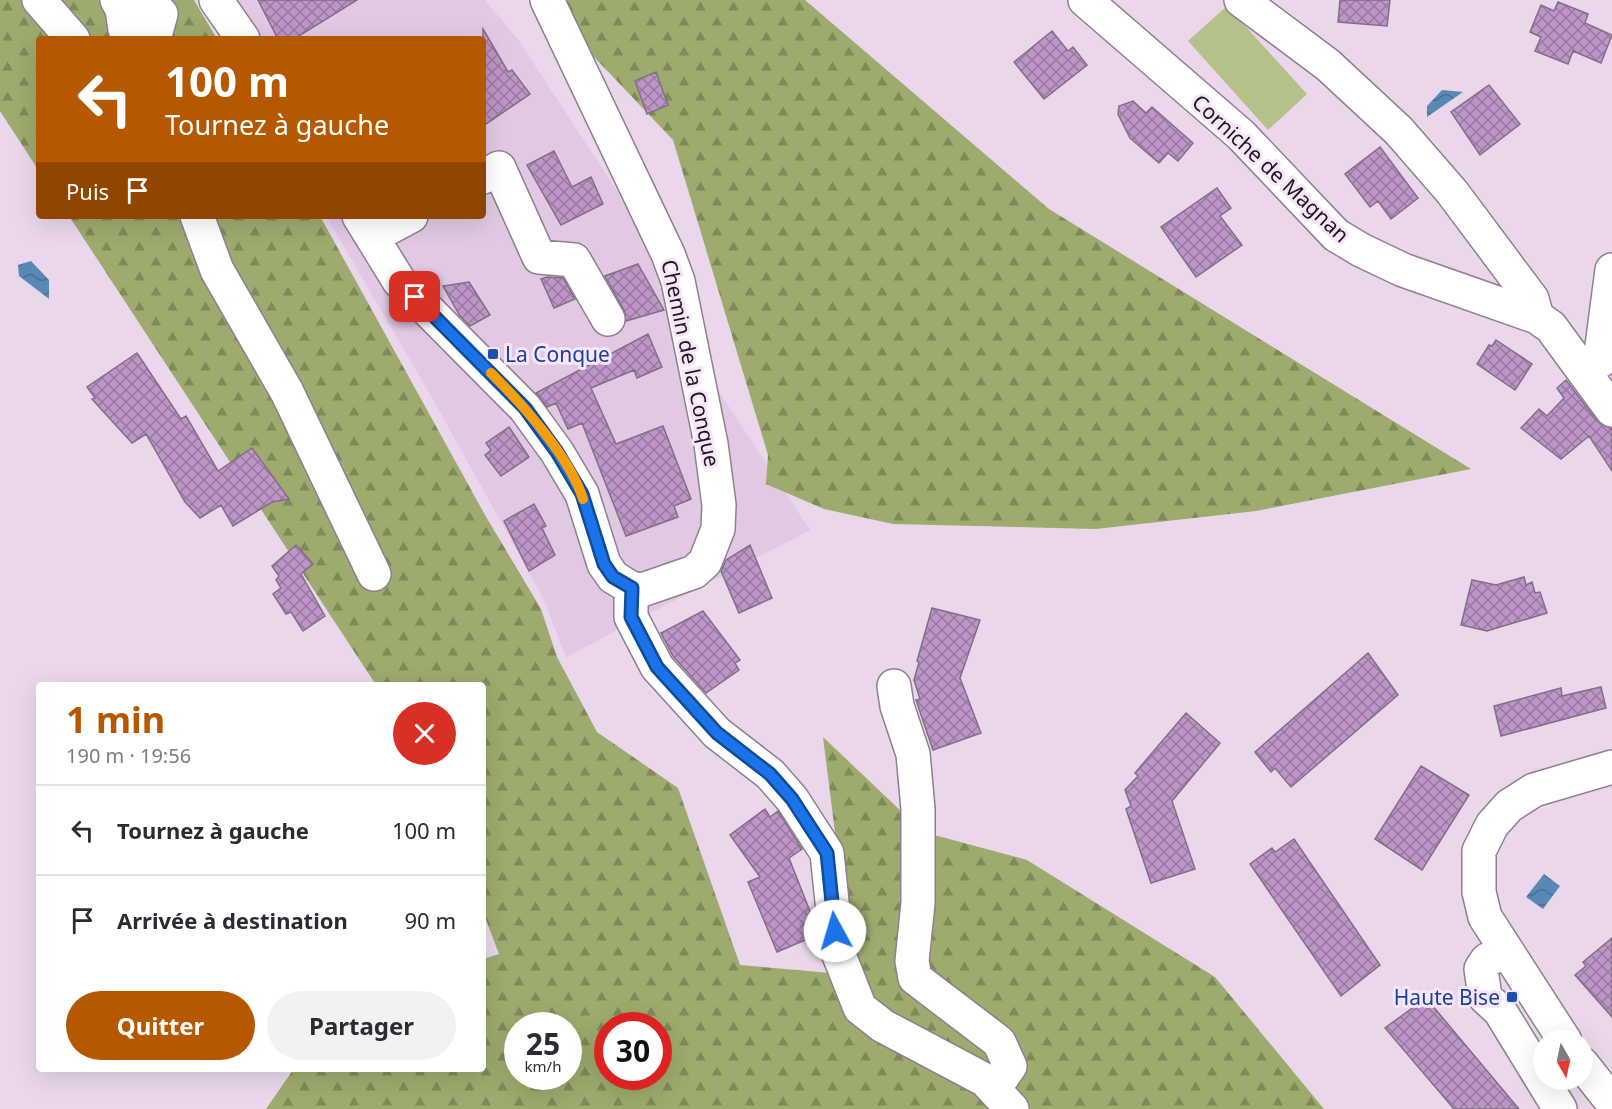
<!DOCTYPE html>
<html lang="fr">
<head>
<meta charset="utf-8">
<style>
	:root { --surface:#fff; --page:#f2f2f3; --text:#2b2b33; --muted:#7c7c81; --line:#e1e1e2; --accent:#b55800 }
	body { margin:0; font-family:"Noto Sans",sans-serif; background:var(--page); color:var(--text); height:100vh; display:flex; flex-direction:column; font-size:22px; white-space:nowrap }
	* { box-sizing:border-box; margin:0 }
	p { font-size:20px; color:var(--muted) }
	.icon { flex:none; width:33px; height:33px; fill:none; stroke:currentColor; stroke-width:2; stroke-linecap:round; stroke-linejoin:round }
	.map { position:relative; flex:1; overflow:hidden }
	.panel { position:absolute; left:36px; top:682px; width:450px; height:390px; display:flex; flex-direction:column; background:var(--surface); border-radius:6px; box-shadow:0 6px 24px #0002 }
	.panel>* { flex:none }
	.guide { position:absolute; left:36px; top:36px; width:450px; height:183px; border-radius:6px; box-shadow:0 6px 24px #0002; background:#b55800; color:#fff; overflow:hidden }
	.needle { width:39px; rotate:171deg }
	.controls { position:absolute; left:1533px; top:1030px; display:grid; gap:12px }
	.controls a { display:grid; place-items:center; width:60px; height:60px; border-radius:50%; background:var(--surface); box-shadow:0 6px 24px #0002; font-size:30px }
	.speed { position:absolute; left:504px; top:1012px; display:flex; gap:12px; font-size:30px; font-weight:700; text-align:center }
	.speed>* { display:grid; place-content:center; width:78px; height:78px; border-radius:50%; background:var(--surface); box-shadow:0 6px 24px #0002; line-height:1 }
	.speed small { font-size:15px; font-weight:400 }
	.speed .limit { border:9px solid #d22; background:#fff; color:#111 }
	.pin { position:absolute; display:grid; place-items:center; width:51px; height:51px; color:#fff; margin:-26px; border-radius:12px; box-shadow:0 3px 9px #0006 }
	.me { position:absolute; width:66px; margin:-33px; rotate:354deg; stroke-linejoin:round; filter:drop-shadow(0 0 4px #0008) }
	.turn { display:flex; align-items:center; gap:21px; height:126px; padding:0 30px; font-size:27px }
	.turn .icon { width:78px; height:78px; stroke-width:2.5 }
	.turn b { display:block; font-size:42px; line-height:51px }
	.then { display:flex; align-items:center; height:57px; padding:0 30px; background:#0003; gap:12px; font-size:22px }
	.round { display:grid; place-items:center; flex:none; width:63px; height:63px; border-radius:32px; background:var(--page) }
	.overview { display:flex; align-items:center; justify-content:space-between; height:102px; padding:0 30px }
	h1 { font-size:36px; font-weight:700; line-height:45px; color:var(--accent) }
	.button { display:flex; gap:12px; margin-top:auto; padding:12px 30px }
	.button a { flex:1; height:69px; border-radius:36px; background:var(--accent); color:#fff; font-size:24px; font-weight:700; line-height:69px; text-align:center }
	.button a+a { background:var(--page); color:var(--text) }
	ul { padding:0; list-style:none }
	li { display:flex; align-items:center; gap:18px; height:90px; padding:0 30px; border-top:2px solid var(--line) }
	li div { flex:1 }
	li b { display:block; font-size:22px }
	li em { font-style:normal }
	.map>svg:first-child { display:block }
	.built { fill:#e1c9e3 }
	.forest { fill:url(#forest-firs); fill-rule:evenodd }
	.garden { fill:#b4c189 }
	.water { fill:url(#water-waves) }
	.building { fill:url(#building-cross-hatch); stroke:#807084; stroke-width:1.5 }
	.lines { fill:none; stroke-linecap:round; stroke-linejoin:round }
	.minor-casing { stroke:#907e91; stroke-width:36 }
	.minor { stroke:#fff; stroke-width:33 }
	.route-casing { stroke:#114b97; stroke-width:15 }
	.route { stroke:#1a73e8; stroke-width:10 }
	.slow { stroke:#f59e0b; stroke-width:10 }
	.transit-dot { fill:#1a4fb4; stroke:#f8e5f9; stroke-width:2 }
	.labels { text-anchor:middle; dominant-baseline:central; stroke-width:6; stroke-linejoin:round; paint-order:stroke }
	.street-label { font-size:21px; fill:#1e171e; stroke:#f8e5f9 }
	.transit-label { font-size:21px; fill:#164399; stroke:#f8e5f9; text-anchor:start }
</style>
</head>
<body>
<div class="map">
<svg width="1612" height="1109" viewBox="0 0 1612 1109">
	<defs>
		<pattern id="forest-firs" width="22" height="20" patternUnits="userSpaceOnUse" patternTransform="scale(1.5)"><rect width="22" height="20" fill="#9dab6e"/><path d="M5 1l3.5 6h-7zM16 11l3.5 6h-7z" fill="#7f8a5a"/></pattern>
		<pattern id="water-waves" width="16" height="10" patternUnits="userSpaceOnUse" patternTransform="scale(1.5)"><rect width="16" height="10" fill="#5789b4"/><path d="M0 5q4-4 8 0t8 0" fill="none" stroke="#476f92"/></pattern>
		<pattern id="building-cross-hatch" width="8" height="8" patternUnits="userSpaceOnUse" patternTransform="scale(1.5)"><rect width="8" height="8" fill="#bd95c7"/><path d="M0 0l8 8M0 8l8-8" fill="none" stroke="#9979a1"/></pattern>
	</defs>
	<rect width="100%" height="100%" fill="#ead7ec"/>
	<path class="built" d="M 200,0 L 485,0 L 519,41 L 640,226 L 720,393 L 810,530 L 566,657 L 543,598 L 431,396 L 326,216 L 483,216 L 483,39 L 223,39 Z"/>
	<path class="forest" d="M 0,0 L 194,0 L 217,39 L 39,39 L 39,171 L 0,111 Z
		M 540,0 L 805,0 L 1049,209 L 1471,469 L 1256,511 L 1096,529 L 893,524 L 824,509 L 766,484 L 768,455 L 673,140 Z
		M 69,216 L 320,216 L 485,515 L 541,609 L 557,657 L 597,732 L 678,788 L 740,965 L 853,975 L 823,737 L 923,832 L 1027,860 L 1215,977 L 1324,1109 L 266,1109 L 293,1070 L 483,1070 L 483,959 L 499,954 L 483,912 L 483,686 L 376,685 ZM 518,1026 L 568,1026 L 568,1077 L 518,1077 ZM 608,1026 L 658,1026 L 658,1077 L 608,1077 Z"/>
	<path class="garden" d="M 1227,6 L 1307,94 L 1268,130 L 1188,41 Z"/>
	<path class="water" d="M 1442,90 L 1463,92 L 1427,117 L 1427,106 Z
		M 31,261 L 49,280 L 49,299 L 19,276 L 18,265 Z
		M 1544,874 L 1560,886 L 1543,909 L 1526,897 Z"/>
	<path class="building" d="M 258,0 L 357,0 L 294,39 L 278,39 Z
		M 1340,0 L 1390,0 L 1387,26 L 1338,22 Z
		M 1558,2 L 1588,14 L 1585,23 L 1612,35 L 1601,63 L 1573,51 L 1568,64 L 1535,51 L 1541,37 L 1530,32 L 1541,5 L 1554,11 Z
		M 483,29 L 508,72 L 512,70 L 530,94 L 483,126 Z
		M 1052,31 L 1068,51 L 1073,47 L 1087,65 L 1044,99 L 1014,62 Z
		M 656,72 L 668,105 L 647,114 L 635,81 Z
		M 1489,85 L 1520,124 L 1480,155 L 1451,112 Z
		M 1133,101 L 1146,113 L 1152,107 L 1193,143 L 1178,161 L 1168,153 L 1159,163 L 1130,138 L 1118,114 L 1119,106 Z
		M 1380,147 L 1418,198 L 1391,219 L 1378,201 L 1370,207 L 1345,174 Z
		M 554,151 L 572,187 L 591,177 L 603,204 L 561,225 L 527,165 Z
		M 1217,188 L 1231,208 L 1220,216 L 1242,245 L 1196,277 L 1161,227 Z
		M 638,264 L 664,310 L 626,321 L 624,310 L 605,276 Z
		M 547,277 L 563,278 L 575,299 L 554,308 L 541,279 Z
		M 469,282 L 490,315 L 470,326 L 460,316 L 443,286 Z
		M 648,334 L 662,367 L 637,378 L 634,370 L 591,388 L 616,444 L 663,426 L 691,499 L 674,506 L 678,517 L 626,536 L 582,423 L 568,429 L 556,403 L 547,407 L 536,393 Z
		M 1496,340 L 1532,364 L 1515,390 L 1477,364 L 1489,345 L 1492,346 Z
		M 137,353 L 181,419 L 186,416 L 218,471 L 252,448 L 289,499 L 272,502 L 233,526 L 221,505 L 200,518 L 185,502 L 146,434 L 132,443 L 92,399 L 95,398 L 87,387 Z
		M 1566,380 L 1597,421 L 1612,429 L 1612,471 L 1589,436 L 1561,459 L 1521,428 L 1539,409 L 1547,416 L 1564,398 L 1557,388 Z
		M 509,427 L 529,457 L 501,476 L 485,455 L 491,450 L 486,443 Z
		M 534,504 L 546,526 L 542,528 L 555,555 L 529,571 L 504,521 Z
		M 296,545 L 313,564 L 301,574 L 325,616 L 303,631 L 291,612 L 286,614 L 273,594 L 281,588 L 276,580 L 279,576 L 272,566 Z
		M 750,545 L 772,598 L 739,613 L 721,571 L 726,560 Z
		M 1524,577 L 1526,585 L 1532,582 L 1535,593 L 1540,592 L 1547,613 L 1487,631 L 1461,625 L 1472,580 L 1496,585 Z
		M 932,608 L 980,620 L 960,678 L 981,733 L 933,750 L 916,700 L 920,699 L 914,680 L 919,662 L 917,661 Z
		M 703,611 L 740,660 L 735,663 L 739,670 L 706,693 L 673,656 L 661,633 Z
		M 1368,653 L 1398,695 L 1291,787 L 1275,768 L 1271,772 L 1255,752 Z
		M 1601,687 L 1606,708 L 1501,736 L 1494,706 L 1561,688 L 1562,696 Z
		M 1186,713 L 1220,743 L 1172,801 L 1195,869 L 1151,883 L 1126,809 L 1131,806 L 1125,790 L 1138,776 L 1135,773 Z
		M 1421,766 L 1469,795 L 1422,870 L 1375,839 Z
		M 765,809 L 770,817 L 778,811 L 802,849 L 789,858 L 815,924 L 817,935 L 777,952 L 748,882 L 760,877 L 730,835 Z
		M 1294,839 L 1380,965 L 1341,996 L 1250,864 L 1272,848 L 1275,852 Z
		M 1612,938 L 1612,1017 L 1575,975 L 1586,966 L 1583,962 Z
		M 1426,998 L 1519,1109 L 1454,1109 L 1385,1028 Z"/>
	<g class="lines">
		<defs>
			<path id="minor" d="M 39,0 L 73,39
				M 117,0 L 122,9 L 125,29 L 156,32 L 161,14 L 149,0
				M 216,0 L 243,39
				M 1085,0 L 1241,135 L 1336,235 L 1361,250 L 1403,270 L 1537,317 L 1551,327 L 1612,410
				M 1241,0 L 1328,65 L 1399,131 L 1452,192 L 1532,299 L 1537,317
				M 483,177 L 499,168 L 539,257 L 574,260 L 608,319
				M 197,216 L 217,270 L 287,392 L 374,574
				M 359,216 L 399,281 L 525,408 L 557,452 L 582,494 L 604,564 L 613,577 L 631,588 L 642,590 L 694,572 L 705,562 L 718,529 L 719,505 L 711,444 L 678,281 L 668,254 L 547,0
				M 372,237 L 411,216
				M 1583,370 L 1600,361 L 1612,270
				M 631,588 L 631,617 L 657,667 L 717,733 L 770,774 L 792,799 L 827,853 L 837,950 L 860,1008 L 883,1026 L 985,1080 L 1012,1109
				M 894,686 L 897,706 L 913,754 L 918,809 L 918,903 L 912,961 L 915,978 L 999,1042 L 1010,1066 L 994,1089
				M 1506,951 L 1487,960 L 1481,969 L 1485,997 L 1500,1011 L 1560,1109
				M 1565,1041 L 1485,917 L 1479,892 L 1479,851 L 1492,825 L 1509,806 L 1534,790 L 1612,767
				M 1582,1064 L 1612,1102"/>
		</defs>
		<use href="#minor" class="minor-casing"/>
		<use href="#minor" class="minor"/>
	</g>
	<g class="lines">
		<defs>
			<path id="route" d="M 415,297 L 525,408 L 557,452 L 582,494 L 604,564 L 613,577 L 632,588 L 631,617 L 657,667 L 717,733 L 770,774 L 792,799 L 827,853 L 835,931"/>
		</defs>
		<use href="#route" class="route-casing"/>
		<use href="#route" class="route"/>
		<path class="slow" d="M 491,373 C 522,404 570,457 583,499"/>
	</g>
	<g class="transit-dot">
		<rect x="487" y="348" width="12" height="12" rx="3"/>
		<rect x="1506" y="991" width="12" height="12" rx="3"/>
	</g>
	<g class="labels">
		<g class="street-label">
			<text transform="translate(1271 168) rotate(43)">Corniche de Magnan</text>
			<text transform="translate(691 363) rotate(78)">Chemin de la Conque</text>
		</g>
		<g class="transit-label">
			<text x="505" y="354">La Conque</text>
			<text x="1500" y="997" text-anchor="end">Haute Bise</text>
		</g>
	</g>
</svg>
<div class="controls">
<a><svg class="needle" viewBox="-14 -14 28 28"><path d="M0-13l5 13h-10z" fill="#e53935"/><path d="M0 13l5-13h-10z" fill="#7c7c81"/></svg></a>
</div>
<div class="speed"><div>25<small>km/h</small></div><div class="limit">30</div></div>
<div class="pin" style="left:415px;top:297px;background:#d93025"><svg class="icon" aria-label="arrive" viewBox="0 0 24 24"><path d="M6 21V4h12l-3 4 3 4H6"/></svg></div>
<svg class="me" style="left:835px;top:931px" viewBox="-20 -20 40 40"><circle r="19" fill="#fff"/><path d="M0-13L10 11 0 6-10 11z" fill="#1a73e8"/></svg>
<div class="guide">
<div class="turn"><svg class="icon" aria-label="left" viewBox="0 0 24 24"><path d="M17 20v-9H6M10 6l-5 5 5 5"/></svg><div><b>100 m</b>Tournez à gauche</div></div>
<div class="then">Puis<svg class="icon" aria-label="arrive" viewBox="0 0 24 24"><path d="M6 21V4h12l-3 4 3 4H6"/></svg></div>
</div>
<section class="panel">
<div class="overview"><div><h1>1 min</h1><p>190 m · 19:56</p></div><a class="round" style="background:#d93025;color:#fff"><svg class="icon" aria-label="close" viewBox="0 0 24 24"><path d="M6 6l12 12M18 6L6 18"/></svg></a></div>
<ul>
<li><svg class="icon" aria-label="left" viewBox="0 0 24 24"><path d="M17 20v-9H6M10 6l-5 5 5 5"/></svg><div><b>Tournez à gauche</b></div><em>100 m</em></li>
<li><svg class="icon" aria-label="arrive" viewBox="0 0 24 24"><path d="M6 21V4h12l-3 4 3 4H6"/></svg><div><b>Arrivée à destination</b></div><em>90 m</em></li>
</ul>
<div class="button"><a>Quitter</a><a>Partager</a></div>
</section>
</div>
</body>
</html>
